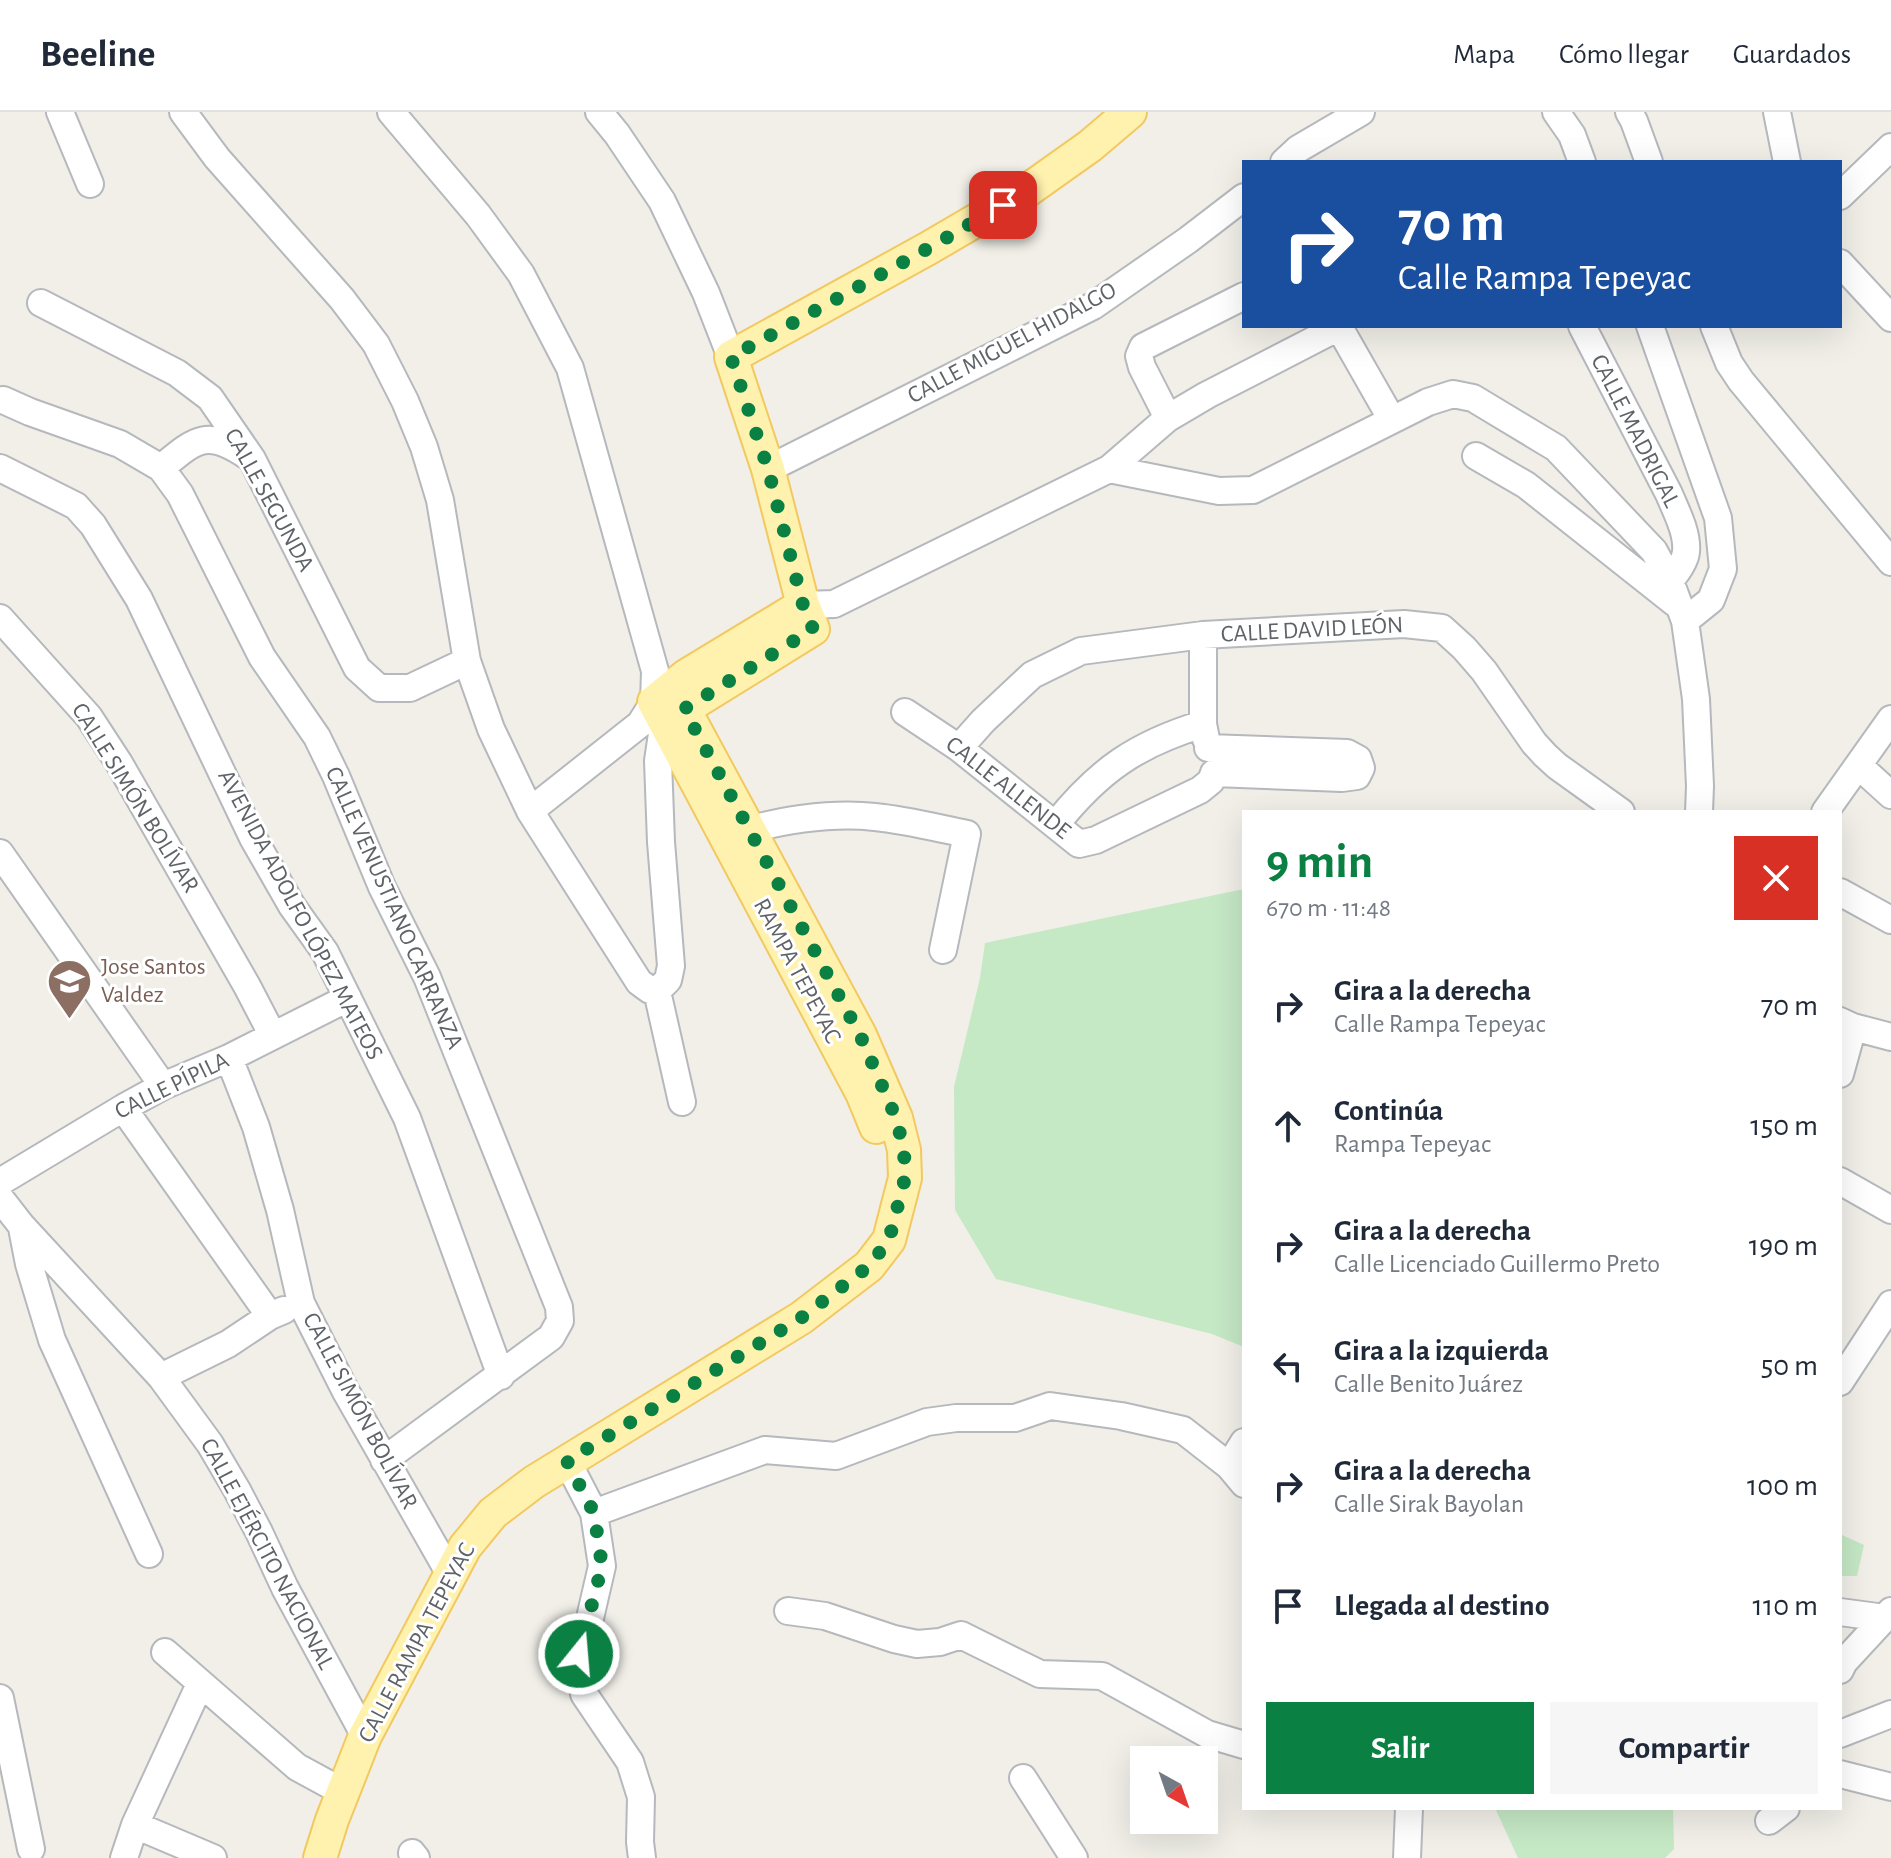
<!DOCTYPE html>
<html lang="es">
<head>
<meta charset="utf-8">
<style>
	:root { --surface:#fff; --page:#f6f6f7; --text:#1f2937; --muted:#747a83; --line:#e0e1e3; --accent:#0b8043 }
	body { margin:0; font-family:"Alegreya Sans",sans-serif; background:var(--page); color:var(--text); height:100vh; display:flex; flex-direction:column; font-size:30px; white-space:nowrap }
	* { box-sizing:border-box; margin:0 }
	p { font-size:26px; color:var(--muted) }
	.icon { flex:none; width:44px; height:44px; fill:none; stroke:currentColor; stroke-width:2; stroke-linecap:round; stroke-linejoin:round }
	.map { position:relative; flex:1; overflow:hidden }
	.side { position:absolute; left:1242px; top:698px; width:600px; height:1000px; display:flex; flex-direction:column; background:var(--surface); border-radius:0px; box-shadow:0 8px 32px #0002 }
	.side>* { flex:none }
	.banner { position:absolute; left:1242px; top:48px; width:600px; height:168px; border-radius:0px; box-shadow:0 8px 32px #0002; background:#1a4fa0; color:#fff; overflow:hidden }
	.needle { width:52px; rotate:140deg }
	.fabs { position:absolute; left:1130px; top:1634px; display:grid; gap:16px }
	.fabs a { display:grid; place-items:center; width:88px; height:88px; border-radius:0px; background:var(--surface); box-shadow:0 8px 32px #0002; font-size:40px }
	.pin { position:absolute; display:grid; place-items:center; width:68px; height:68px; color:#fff; margin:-34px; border-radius:16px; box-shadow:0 4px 12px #0006 }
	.me { position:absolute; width:88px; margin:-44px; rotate:17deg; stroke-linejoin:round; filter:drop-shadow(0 0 6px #0008) }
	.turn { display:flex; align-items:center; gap:28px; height:168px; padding:0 24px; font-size:36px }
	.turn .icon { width:104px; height:104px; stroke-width:2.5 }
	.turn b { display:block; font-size:56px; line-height:68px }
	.round { display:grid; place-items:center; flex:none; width:84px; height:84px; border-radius:0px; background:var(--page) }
	.overview { display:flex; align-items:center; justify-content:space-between; height:136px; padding:0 24px }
	h1 { font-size:48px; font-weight:700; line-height:60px; color:var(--accent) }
	.action { display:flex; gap:16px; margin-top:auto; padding:16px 24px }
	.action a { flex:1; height:92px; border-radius:0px; background:var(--accent); color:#fff; font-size:32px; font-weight:700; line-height:92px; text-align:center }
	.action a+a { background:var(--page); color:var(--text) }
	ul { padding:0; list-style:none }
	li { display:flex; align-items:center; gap:24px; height:120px; padding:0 24px }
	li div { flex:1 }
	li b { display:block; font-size:30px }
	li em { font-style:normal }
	header { display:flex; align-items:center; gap:48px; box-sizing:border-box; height:112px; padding:0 40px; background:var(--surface); border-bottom:2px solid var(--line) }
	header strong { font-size:38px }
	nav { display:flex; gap:44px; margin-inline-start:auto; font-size:28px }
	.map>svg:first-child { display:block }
	.green { fill:#c5e8c5 }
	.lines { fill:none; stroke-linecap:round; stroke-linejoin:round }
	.minor-casing { stroke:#b5b8bc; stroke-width:30 }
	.major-casing { stroke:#f2c960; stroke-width:36 }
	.minor { stroke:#fff; stroke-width:26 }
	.major { stroke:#fff2af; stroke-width:32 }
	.route { stroke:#0b8043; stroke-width:14; stroke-dasharray:0 25.2 }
	.labels { text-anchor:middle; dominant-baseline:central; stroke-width:6; stroke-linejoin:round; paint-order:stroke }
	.street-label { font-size:24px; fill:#5f6368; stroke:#fff }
	.education-label { font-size:24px; fill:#785e54; stroke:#fff; text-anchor:start }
</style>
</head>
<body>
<header>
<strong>Beeline</strong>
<nav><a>Mapa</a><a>Cómo llegar</a><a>Guardados</a></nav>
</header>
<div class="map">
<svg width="1891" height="1746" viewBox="0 0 1891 1746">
	<rect width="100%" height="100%" fill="#f1efe8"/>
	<path class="green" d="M 1244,777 L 1244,1235 L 1212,1222 L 996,1167 L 955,1098 L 954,975 L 980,866 L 985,831 Z
		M 1840,1422 L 1864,1433 L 1857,1464 L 1840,1464 Z
		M 1495,1696 L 1673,1696 L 1674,1737 L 1665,1746 L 1518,1746 Z"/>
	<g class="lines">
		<defs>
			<path id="minor" d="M 60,0 L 90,72
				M 183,0 L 217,46 L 342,187 L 376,232 L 405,289 L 424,335 L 440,388 L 467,549 L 491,617 L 530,699 L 639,870 L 650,878 L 657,879
				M 391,0 L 478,103 L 521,162 L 570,256 L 655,559 L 654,590 L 640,612 L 530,699
				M 599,0 L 617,22 L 662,89 L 706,181 L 731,245
				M 1556,0 L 1572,23 L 1582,50
				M 1629,0 L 1634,9 L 1649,50
				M 1777,0 L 1787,50
				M 1284,50 L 1298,37 L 1361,0
				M 1840,84 L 1891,35
				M 1840,151 L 1891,206
				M 41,191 L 177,261 L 210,286 L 252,347 L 357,556 L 379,576 L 410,576 L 467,549
				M 1582,214 L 1669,382 C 1676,399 1688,421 1686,440 C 1685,450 1676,461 1670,469
				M 1650,214 L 1718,406 L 1723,457 L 1711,488 L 1685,509
				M 1714,214 L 1729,251 L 1741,269 L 1891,450
				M 1339,215 L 1392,308
				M 3,288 L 30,300 L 120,332 L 161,356 L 180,382 L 262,545 L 317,625 L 336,664 L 382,775 L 427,865 L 559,1195 L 560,1209 L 551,1225 L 384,1348
				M 1168,306 L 1142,255 L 1139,244 L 1143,235 L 1244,184
				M 1476,344 L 1526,373 L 1675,491
				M 0,356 L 76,394 L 93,413 L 139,487 L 253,726 L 292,794 L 325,840 L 407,1006 L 501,1264
				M 161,356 C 195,328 206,316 246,343
				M 768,357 L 1093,194 L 1188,128 L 1244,85
				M 1109,357 L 1219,379 L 1253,378 L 1428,290 L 1453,282 L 1473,286 L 1556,336 L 1654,439 L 1670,469 L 1685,509 L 1696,587 L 1700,674 L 1699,700
				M 803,493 L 834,492 L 1109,357 L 1168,306 L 1207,283 L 1341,214
				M 0,506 L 89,605 L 119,651 L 247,874 L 273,924
				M 1203,523 L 1203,612 L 1206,627
				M 905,600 L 959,636 L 1079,732 L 1096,728 L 1200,678 L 1211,669 L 1214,661
				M 959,636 L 983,609 L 1032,563 L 1081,539 L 1203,523 L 1404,512 L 1442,516 L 1464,536 L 1484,559 L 1534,631 L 1545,643 L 1557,654 L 1621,700
				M 1208,636 L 1347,641 L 1358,647 L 1361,656 L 1357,664 L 1342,666 L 1214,661
				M 1859,654 L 1891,683
				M 1825,700 L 1891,607
				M 1056,712 C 1099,658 1137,632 1203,612
				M 734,724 C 771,708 834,700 875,705 C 906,708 937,716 967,722 L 943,838
				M 0,741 L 163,974
				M 1840,780 L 1891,808
				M 657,879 L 668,868 L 671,854 L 661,730 L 658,649 L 664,608
				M 657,879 L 682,990
				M 1840,909 L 1853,915 L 1891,925
				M 229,946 L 256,1015 L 280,1098 L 301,1191 L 345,1278 L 450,1462
				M 1840,962 L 1853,915
				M 123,996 L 270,1204
				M 1840,1069 L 1891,1098
				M 0,1070 L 123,996 L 163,974 L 229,946 L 348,886
				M 0,1086 L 21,1113 L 161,1265 L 210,1332 L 237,1378 L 259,1420 L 285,1476 L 365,1624
				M 22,1116 L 29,1152 L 52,1228 L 149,1442
				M 161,1265 L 228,1232 L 270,1204 L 284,1198
				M 1840,1270 L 1891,1192
				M 567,1349 L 594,1401 L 602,1454 L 590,1506 L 579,1542 L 584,1582 L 630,1650 L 641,1685 L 640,1730 L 642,1746
				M 1229,1354 L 1244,1330
				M 594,1401 L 765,1338 L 836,1344 L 927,1310 L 956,1306 L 1015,1306 L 1050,1294 L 1121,1304 L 1183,1318 L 1229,1354 L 1244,1372
				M 788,1499 L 825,1504 L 894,1527 L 917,1532 L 940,1530 L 961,1523 L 1040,1562 L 1102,1564 L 1207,1622 L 1244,1633
				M 1840,1500 L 1885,1506
				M 165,1540 L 297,1655 L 343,1680
				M 1840,1558 L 1844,1550 L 1891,1499
				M 0,1586 L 31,1737
				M 1840,1622 L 1891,1602
				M 1840,1662 L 1891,1675
				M 1023,1666 L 1074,1746
				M 1769,1709 L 1786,1696
				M 135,1713 L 213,1746
				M 412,1741 L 416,1746
				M 124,1746 L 135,1713 L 200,1572
				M 1407,1746 L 1409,1696"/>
			<path id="major" d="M 803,493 L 686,564 L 654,590 L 862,981 L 876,1015
				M 320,1746 L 332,1708 L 365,1624 L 465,1435 L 493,1401 L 534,1370 L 801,1206 L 869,1154 L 889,1128 L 905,1066 L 904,1038 L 896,1006 L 860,923 L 684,597 L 813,517 L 803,493 L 768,357 L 731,245 L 927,137 L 1028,78 L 1090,34 L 1130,0"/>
		</defs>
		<use href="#minor" class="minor-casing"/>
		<use href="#major" class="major-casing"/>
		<use href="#minor" class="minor"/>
		<use href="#major" class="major"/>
	</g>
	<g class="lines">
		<path class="route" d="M 579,1542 L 602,1454 L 594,1401 L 567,1349 L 801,1206 L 869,1154 L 889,1128 L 905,1066 L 904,1038 L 896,1006 L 860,923 L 684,597 L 813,517 L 803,493 L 768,357 L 731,245 L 927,137 L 1003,93"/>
	</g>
	<defs>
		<symbol id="school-pin" viewBox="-11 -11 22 30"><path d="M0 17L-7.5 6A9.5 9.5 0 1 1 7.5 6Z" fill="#8d6e63" stroke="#fff"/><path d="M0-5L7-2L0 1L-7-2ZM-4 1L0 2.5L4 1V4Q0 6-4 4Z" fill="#fff"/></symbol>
	</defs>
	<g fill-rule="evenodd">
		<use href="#school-pin" x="44" y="844" width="51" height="69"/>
	</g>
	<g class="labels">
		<g class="street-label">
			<text transform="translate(1012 231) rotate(-28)">CALLE MIGUEL HIDALGO</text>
			<text transform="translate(1635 319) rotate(63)">CALLE MADRIGAL</text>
			<text transform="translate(269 388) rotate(61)">CALLE SEGUNDA</text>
			<text transform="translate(1312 518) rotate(-3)">CALLE DAVID LEÓN</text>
			<text transform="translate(1008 676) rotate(38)">CALLE ALLENDE</text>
			<text transform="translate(135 686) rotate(58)">CALLE SIMÓN BOLÍVAR</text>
			<text transform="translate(394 796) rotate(66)">CALLE VENUSTIANO CARRANZA</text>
			<text transform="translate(300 803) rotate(62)">AVENIDA ADOLFO LÓPEZ MATEOS</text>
			<text transform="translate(797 859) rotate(62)">RAMPA TEPEYAC</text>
			<text transform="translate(172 974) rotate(-26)">CALLE PÍPILA</text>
			<text transform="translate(360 1299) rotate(62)">CALLE SIMÓN BOLÍVAR</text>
			<text transform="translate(267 1442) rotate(62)">CALLE EJÉRCITO NACIONAL</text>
			<text transform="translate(417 1531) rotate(-62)">CALLE RAMPA TEPEYAC</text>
		</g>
		<g class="education-label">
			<text x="101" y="855">Jose Santos<tspan x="101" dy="28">Valdez</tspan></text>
		</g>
	</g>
</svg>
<div class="fabs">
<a><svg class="needle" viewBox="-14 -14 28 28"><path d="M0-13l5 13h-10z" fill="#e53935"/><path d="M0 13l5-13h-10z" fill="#747a83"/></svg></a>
</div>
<div class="pin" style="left:1003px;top:93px;background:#d93025"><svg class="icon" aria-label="arrive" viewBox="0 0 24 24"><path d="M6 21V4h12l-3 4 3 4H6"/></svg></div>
<svg class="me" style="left:579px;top:1542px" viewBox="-20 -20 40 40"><circle r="17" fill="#0b8043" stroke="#fff" stroke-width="3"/><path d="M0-11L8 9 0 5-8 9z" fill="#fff"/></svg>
<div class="banner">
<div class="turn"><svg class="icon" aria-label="right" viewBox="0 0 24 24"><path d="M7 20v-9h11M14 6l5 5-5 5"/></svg><div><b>70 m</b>Calle Rampa Tepeyac</div></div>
</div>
<section class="side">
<div class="overview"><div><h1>9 min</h1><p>670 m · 11:48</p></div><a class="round" style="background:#d93025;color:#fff"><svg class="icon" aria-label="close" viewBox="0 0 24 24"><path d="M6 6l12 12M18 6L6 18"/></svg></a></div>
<ul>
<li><svg class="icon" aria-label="right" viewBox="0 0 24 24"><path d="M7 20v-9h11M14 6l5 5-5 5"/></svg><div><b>Gira a la derecha</b><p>Calle Rampa Tepeyac</p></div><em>70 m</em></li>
<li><svg class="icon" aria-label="ahead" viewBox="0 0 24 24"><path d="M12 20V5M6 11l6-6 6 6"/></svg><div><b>Continúa</b><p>Rampa Tepeyac</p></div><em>150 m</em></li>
<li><svg class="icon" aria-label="right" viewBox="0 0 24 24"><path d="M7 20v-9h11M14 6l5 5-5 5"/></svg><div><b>Gira a la derecha</b><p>Calle Licenciado Guillermo Preto</p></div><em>190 m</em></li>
<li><svg class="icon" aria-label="left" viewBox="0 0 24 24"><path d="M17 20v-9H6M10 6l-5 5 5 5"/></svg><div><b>Gira a la izquierda</b><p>Calle Benito Juárez</p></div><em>50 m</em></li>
<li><svg class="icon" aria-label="right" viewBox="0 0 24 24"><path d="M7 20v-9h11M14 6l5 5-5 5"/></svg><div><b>Gira a la derecha</b><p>Calle Sirak Bayolan</p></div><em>100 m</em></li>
<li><svg class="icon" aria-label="arrive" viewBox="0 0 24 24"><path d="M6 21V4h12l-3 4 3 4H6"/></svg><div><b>Llegada al destino</b></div><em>110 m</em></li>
</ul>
<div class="action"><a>Salir</a><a>Compartir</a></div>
</section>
</div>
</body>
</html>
